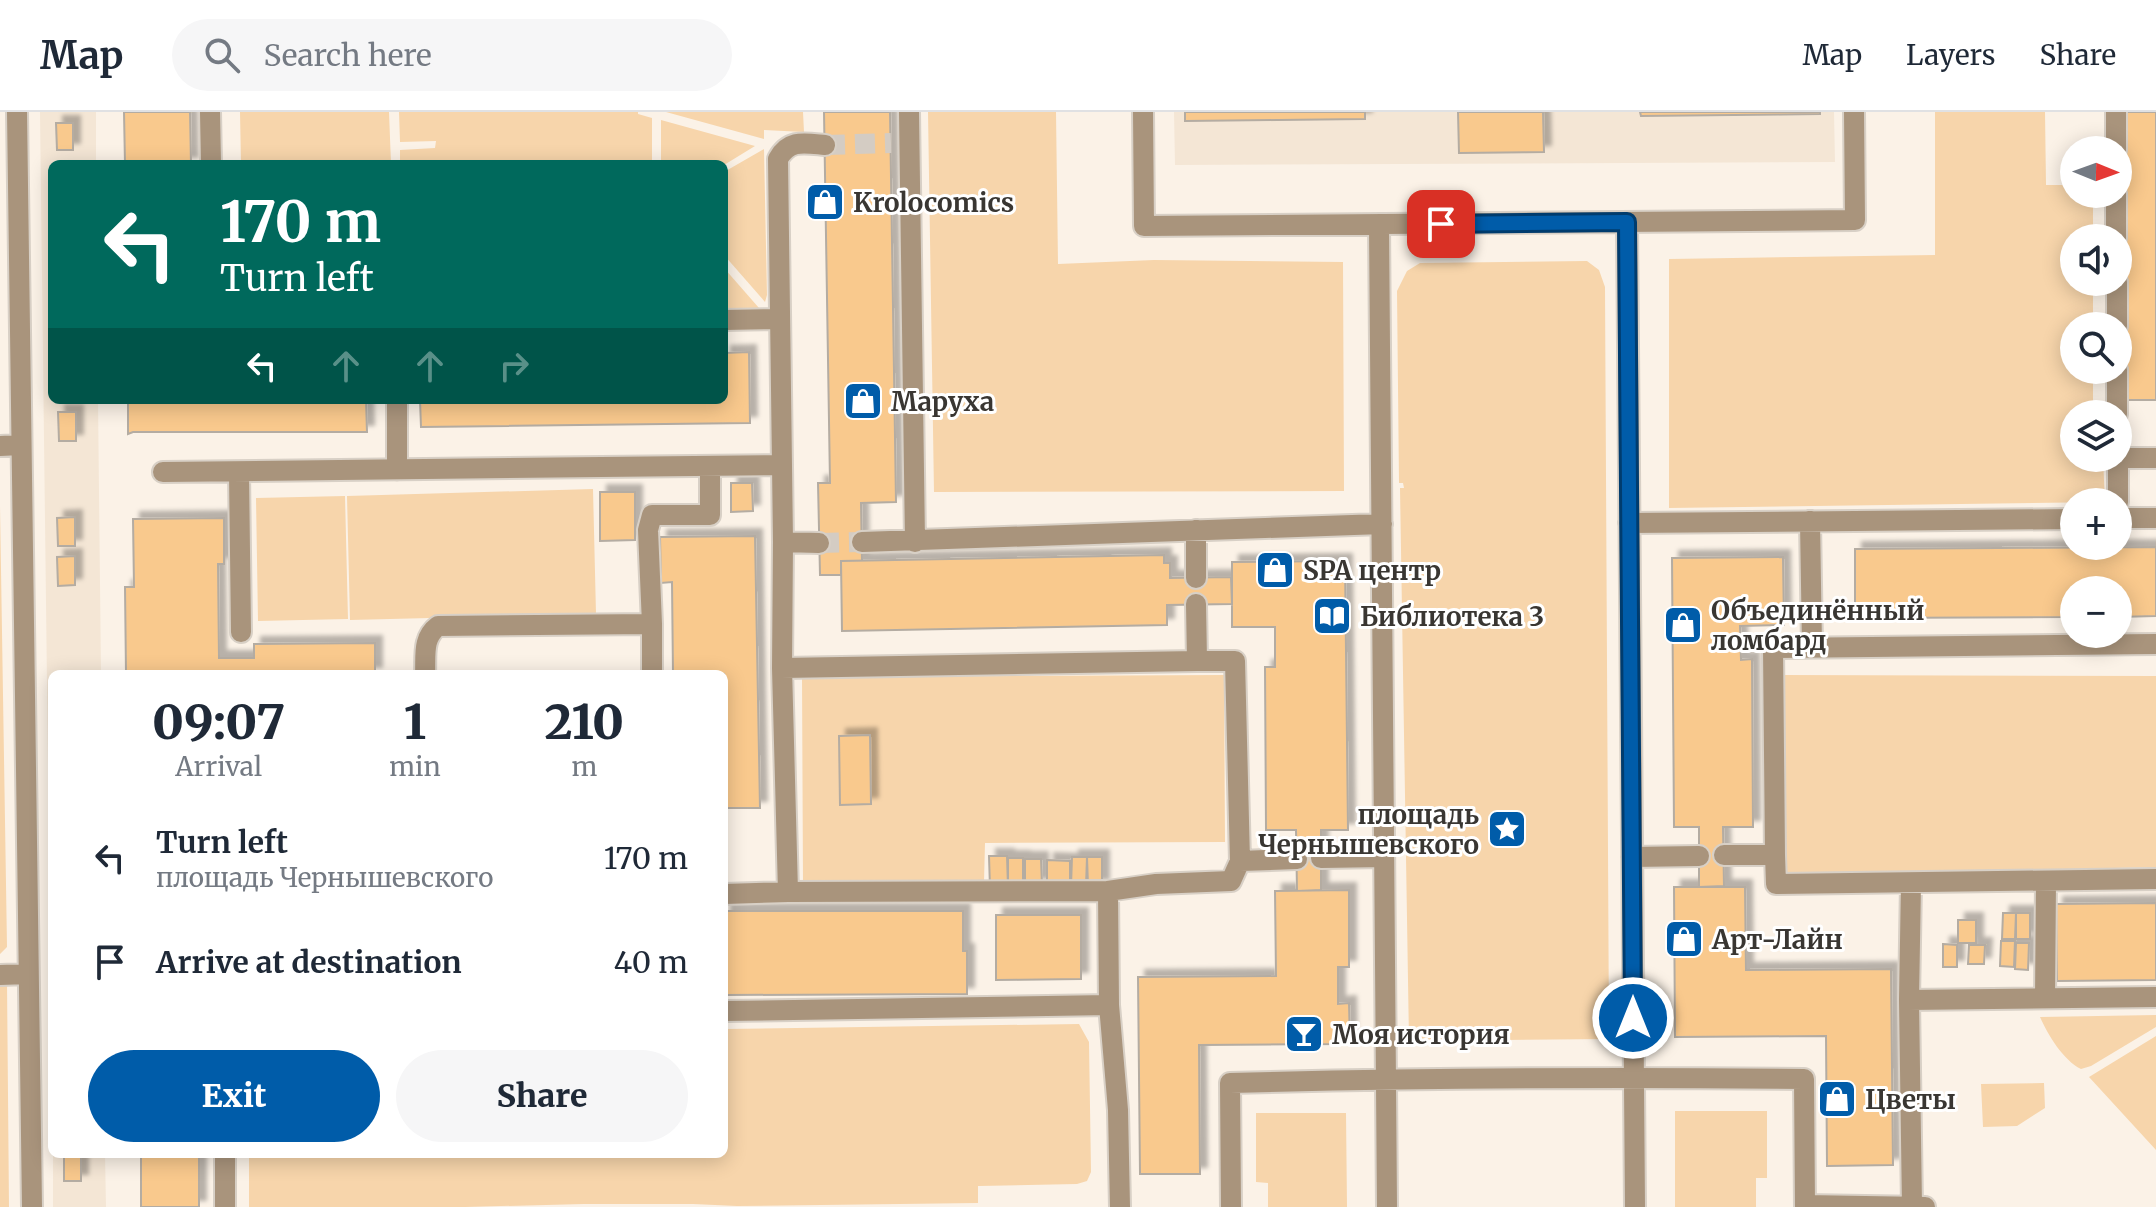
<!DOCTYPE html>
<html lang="en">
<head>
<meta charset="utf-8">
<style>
	:root { --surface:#fff; --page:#f6f6f7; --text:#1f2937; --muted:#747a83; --line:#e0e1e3; --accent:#005ca9 }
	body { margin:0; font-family:Merriweather,serif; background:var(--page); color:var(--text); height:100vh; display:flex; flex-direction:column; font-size:30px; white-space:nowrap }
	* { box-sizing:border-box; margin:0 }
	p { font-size:26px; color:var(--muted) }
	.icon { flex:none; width:44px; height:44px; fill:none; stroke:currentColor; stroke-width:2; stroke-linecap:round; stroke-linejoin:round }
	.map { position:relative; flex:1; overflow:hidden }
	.panel { position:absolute; left:48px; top:558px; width:680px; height:488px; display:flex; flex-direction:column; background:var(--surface); border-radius:12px; box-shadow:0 4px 20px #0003 }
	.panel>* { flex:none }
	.banner { position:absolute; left:48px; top:48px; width:680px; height:244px; border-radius:12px; box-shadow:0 4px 20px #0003; background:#00695c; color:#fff; overflow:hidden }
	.needle { width:52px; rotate:91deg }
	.tools { position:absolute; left:2060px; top:24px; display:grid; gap:16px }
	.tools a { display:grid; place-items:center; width:72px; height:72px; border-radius:50%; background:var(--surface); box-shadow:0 4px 20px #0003; font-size:40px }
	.pin { position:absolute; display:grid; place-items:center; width:68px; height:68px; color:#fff; margin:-34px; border-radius:16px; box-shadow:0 4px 12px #0006 }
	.me { position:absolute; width:88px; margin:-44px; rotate:0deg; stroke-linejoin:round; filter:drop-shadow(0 0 6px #0008) }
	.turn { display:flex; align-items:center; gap:28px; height:168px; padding:0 40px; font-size:36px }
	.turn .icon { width:104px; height:104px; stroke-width:2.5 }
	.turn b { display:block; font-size:56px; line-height:68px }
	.lanes { display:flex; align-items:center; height:76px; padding:0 40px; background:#0003; justify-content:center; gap:40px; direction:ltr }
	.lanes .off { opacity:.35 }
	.eta { display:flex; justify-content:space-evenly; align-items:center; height:136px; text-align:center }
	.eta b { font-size:48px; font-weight:800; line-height:56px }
	.action { display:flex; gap:16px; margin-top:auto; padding:16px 40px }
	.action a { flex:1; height:92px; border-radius:48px; background:var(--accent); color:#fff; font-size:32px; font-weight:800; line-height:92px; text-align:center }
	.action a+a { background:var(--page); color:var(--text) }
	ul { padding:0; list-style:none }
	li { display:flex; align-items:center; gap:24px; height:104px; padding:0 40px }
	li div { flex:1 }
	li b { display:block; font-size:30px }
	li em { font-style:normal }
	header { display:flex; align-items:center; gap:48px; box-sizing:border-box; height:112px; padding:0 40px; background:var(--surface); border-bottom:2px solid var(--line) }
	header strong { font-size:38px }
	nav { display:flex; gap:44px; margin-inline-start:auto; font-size:28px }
	.search { width:560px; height:72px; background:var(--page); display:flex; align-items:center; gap:20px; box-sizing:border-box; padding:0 28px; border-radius:44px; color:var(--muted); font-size:30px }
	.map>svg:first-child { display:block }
	.built { fill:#f4e6d5 }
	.green { fill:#f7d5ab }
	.building { fill:#f9c98d; stroke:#b4aca2; stroke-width:2; filter:url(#shadow) }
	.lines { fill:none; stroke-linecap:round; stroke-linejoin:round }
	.minor-tunnel { stroke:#d4ccc3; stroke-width:20; stroke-dasharray:20 10; stroke-linecap:butt }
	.minor-casing { stroke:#d8d0c6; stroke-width:24 }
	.minor { stroke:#a9947c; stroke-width:20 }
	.route-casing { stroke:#003c6e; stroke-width:20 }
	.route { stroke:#005ca9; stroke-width:14 }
	.labels { text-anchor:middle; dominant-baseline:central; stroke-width:6; stroke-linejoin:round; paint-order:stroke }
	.poi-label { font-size:26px; font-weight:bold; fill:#393632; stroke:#fff; text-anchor:start }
</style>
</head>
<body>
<header>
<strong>Map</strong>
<div class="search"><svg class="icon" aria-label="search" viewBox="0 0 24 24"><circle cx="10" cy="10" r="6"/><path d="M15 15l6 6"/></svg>Search here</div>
<nav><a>Map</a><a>Layers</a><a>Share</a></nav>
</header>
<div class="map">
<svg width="2156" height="1095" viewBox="0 0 2156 1095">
	<defs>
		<filter id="shadow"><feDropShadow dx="7" dy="-7" stdDeviation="2" flood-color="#0004"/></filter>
	</defs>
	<rect width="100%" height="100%" fill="#fbf2e7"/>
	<path class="built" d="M 40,0 L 96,0 L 96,52 L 52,52 L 52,288 L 98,288 L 101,562 L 52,562 L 52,980 Z
		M 1174,0 L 1834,0 L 1835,50 L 1175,53 Z
		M 53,1042 L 105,1042 L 106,1095 L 53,1095 Z"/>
	<path class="green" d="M 240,0 L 389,0 L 391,52 L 241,52 Z
		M 399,0 L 638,0 L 638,2 L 652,6 L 652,52 L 400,52 L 400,38 L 435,36 L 436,29 L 400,30 Z
		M 666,0 L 803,0 L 804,20 L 764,18 L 764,27 Z
		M 928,0 L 1056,0 L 1058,152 L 1154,148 L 1343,150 L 1344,379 L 934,380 Z
		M 1935,0 L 2045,0 L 2046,73 L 2074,73 L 2074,82 L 2093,82 L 2093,126 L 2074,126 L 2074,170 L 2093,170 L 2093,214 L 2074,214 L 2074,258 L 2093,258 L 2093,299 L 2102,300 L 2102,302 L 2074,302 L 2074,346 L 2103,346 L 2105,390 L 1669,396 L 1669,147 L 1935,143 Z
		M 661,8 L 755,34 L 724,53 L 661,52 Z
		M 764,37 L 767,183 L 765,190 L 724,143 L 724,60 Z
		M 1587,149 L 1599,158 L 1605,175 L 1609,927 L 1409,929 L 1400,376 L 1404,376 L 1403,371 L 1399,371 L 1397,179 L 1407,159 L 1420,151 Z
		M 724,156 L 759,196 L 724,198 Z
		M 593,377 L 596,502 L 350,508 L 347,384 Z
		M 345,384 L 348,507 L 258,509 L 256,386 Z
		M 0,394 L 7,835 L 0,842 Z
		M 1224,563 L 1225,730 L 985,731 L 984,770 L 803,771 L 802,565 Z
		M 1781,563 L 2156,564 L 2156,755 L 1784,764 Z
		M 7,870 L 9,1095 L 0,1095 L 0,871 Z
		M 2156,903 L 2156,915 L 2091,954 L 2081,957 C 2063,948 2048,923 2040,905 Z
		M 1079,912 L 1089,930 L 1091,1060 L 1087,1069 L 1077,1072 L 978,1074 L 978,1091 L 737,1094 L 693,1092 L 584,1092 L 465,1095 L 249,1095 L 249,1042 L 724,1042 L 724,917 Z
		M 2156,924 L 2156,1038 L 2089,965 Z
		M 2044,971 L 2045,996 L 2017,1014 L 1983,1015 L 1981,972 Z
		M 1675,999 L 1767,999 L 1767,1066 L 1756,1066 L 1756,1095 L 1675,1095 Z
		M 1256,1001 L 1346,1001 L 1347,1095 L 1268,1095 L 1268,1071 L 1256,1070 Z"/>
	<path class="building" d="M 124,0 L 190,0 L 191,52 L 125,52 Z
		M 824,0 L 890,0 L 896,390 L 861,391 L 862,449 L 841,449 L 841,463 L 820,463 L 818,371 L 830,371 Z
		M 1185,0 L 1365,0 L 1365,7 L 1185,9 Z
		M 1458,0 L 1543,0 L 1544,40 L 1459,41 Z
		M 1640,0 L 1820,0 L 1820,2 L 1641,4 Z
		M 2125,0 L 2156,0 L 2156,288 L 2126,288 Z
		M 56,11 L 73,11 L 73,38 L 57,38 Z
		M 749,240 L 750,311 L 421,315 L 420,288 L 724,288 L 724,241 Z
		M 128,288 L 366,288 L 367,320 L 133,320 L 128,322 Z
		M 58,300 L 76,300 L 76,329 L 59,329 Z
		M 731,371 L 752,371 L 753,399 L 731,400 Z
		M 600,380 L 635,380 L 635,428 L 600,429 Z
		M 75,405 L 75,434 L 58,434 L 57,406 Z
		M 224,406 L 224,452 L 218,452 L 219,546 L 254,546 L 254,532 L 375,531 L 375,562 L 126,562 L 125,475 L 134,475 L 133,407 Z
		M 755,424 L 760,696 L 724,696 L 724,562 L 673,562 L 672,470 L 661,471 L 660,425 Z
		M 2156,435 L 2156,504 L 2118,505 L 2118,478 L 2074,478 L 2074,505 L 1855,506 L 1855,437 Z
		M 1164,443 L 1164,451 L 1170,451 L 1170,466 L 1231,465 L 1232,492 L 1167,493 L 1167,513 L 842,519 L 841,449 Z
		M 75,444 L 75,473 L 58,474 L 57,445 Z
		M 1783,445 L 1784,513 L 1740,514 L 1741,548 L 1752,547 L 1753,715 L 1723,715 L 1724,774 L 1699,775 L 1699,715 L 1674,715 L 1672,446 Z
		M 1345,449 L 1348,718 L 1321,718 L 1321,778 L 1297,779 L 1296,718 L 1266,718 L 1265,555 L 1275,555 L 1275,515 L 1232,515 L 1232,450 Z
		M 870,623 L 871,692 L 840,693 L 839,624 Z
		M 989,744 L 1007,744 L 1008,775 L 990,776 Z
		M 1072,745 L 1087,745 L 1086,774 L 1071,774 Z
		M 1087,745 L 1102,745 L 1102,774 L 1088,774 Z
		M 1008,746 L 1023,746 L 1023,774 L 1008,774 Z
		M 1025,747 L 1041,747 L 1042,773 L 1025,773 Z
		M 1047,748 L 1070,749 L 1070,772 L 1047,772 Z
		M 1674,775 L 1745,775 L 1746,858 L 1891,857 L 1893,1053 L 1827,1054 L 1826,924 L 1675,925 Z
		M 1349,778 L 1349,855 L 1338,855 L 1338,892 L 1349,891 L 1350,932 L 1199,933 L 1200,1062 L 1140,1062 L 1138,865 L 1276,864 L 1275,779 Z
		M 2156,791 L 2156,868 L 2057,869 L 2056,792 Z
		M 724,799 L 963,799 L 963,839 L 967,839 L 967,882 L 724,883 Z
		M 2003,801 L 2016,801 L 2015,827 L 2002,827 Z
		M 2016,801 L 2030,801 L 2030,827 L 2016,827 Z
		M 996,803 L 1081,803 L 1081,867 L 996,868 Z
		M 1958,808 L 1976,808 L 1976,831 L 1958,831 Z
		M 2001,829 L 2015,829 L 2014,855 L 2000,854 Z
		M 2016,831 L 2029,831 L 2028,858 L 2015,857 Z
		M 1943,832 L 1957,833 L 1957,855 L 1943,855 Z
		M 1969,833 L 1985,833 L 1984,852 L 1968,852 Z
		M 64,1042 L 81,1042 L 81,1069 L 64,1069 Z
		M 141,1042 L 199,1042 L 199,1095 L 141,1095 Z"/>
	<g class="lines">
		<path class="minor-tunnel" d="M 825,33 L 891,31
			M 819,431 L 862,430"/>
		<defs>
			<path id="minor" d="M 17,0 L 32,1095
				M 210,0 L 211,52
				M 909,0 L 915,430
				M 1143,0 L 1144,114 L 1855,108 L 1854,0
				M 2116,0 L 2116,38
				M 2116,82 L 2116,126
				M 1627,110 L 1635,1095
				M 1379,112 L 1387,1095
				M 2117,170 L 2117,214
				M 724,208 L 779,207
				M 2117,258 L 2117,302
				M 0,334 L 21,333
				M 397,358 L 397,288
				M 163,360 L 780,353
				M 239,360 L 241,520
				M 2118,390 L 2118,346 L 2156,346
				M 2118,406 L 2156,406
				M 1810,409 L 1812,535
				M 1629,411 L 2074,407
				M 783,430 L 819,431
				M 862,430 L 1382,412
				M 1196,466 L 1196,418
				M 652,512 L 648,418 L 652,403 L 710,403 L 710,354
				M 782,556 L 1197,549
				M 425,562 C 426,544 422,526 438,514 L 652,512 L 652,562
				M 1724,743 L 1775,743 L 1776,772 L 2156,767
				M 1775,743 L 1773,536 L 2156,532
				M 1632,745 L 1699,744
				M 1321,746 L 1384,745
				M 1240,749 L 1297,747
				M 788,780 L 1108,779
				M 724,782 L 788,780 L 782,556 L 783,430 L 778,47 C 789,27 804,31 825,33
				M 0,863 L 28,862
				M 2045,886 L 2046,769
				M 1909,888 L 1911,771
				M 724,899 L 1109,893
				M 225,1042 L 225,1095
				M 1805,1093 L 1925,1095
				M 1120,1095 L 1118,998 L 1109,893 L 1108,779 L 1156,772 L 1231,769 L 1240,749 L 1235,549 L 1197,549 L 1196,492
				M 1231,1095 L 1230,971 C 1421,966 1612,965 1804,967 L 1805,1095
				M 1912,1095 L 1909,888 L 2156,885"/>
		</defs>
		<use href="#minor" class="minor-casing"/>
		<use href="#minor" class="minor"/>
	</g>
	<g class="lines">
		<defs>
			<path id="route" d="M 1441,112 L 1627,110 L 1633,906"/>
		</defs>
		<use href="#route" class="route-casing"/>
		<use href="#route" class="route"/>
	</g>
	<defs>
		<symbol id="shop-square" viewBox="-11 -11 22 22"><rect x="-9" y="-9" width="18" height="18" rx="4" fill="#005ca9" stroke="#fff"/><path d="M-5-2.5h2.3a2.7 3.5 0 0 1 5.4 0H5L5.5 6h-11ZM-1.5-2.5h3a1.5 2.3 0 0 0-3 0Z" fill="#fff"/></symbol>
		<symbol id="library-square" viewBox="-11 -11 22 22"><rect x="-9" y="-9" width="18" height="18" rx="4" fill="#005ca9" stroke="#fff"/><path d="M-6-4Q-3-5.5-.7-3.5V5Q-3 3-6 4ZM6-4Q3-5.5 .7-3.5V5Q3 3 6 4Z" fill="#fff"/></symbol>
		<symbol id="sight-square" viewBox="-11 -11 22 22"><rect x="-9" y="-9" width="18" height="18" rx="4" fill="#005ca9" stroke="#fff"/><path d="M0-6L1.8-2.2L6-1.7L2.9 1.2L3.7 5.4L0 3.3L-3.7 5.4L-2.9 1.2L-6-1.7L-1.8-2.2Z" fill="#fff"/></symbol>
		<symbol id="bar-square" viewBox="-11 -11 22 22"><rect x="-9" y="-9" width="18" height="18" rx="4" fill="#005ca9" stroke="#fff"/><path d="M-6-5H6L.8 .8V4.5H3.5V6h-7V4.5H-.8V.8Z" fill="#fff"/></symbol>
	</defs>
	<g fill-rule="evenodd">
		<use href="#shop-square" x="803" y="68" width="44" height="44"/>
		<use href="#shop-square" x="841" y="267" width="44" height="44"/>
		<use href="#shop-square" x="1253" y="436" width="44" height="44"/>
		<use href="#library-square" x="1310" y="482" width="44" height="44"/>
		<use href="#shop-square" x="1661" y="491" width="44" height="44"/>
		<use href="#sight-square" x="1485" y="695" width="44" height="44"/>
		<use href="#shop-square" x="1662" y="805" width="44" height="44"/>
		<use href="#bar-square" x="1282" y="900" width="44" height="44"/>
		<use href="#shop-square" x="1815" y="965" width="44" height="44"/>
	</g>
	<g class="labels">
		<g class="poi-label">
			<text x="853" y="90">Krolocomics</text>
			<text x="891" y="289">Маруха</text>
			<text x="1303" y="458">SPA центр</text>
			<text x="1711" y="498">Объединённый<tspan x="1711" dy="30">ломбард</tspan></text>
			<text x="1360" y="504">Библиотека 3</text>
			<text x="1479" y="702" text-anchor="end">площадь<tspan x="1479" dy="30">Чернышевского</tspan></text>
			<text x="1712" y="827">Арт-Лайн</text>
			<text x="1332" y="922">Моя история</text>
			<text x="1865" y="987">Цветы</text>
		</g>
	</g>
</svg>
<div class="tools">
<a><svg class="needle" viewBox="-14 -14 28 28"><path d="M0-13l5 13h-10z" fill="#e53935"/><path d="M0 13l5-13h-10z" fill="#747a83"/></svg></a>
<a><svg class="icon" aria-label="sound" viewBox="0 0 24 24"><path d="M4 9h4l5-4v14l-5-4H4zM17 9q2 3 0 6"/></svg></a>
<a><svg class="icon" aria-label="search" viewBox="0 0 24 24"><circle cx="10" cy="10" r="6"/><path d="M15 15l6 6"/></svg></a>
<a><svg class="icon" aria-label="layers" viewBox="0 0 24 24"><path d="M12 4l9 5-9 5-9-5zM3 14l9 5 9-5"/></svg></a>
<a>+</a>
<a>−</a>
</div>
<div class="pin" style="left:1441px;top:112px;background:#d93025"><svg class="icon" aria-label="arrive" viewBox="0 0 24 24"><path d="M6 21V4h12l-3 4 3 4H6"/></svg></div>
<svg class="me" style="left:1633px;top:906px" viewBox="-20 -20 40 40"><circle r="17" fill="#005ca9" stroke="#fff" stroke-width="3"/><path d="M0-11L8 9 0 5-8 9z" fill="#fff"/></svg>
<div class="banner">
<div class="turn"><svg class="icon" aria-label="left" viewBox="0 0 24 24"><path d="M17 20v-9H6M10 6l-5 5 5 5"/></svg><div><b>170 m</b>Turn left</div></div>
<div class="lanes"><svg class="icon" aria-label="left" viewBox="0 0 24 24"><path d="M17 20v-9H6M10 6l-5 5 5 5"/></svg><svg class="icon off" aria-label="ahead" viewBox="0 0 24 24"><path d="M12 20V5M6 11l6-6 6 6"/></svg><svg class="icon off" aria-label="ahead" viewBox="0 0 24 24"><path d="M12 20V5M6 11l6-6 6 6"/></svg><svg class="icon off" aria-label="right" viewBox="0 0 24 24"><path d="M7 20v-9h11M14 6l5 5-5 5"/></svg></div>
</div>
<section class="panel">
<div class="eta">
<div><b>09:07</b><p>Arrival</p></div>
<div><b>1</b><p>min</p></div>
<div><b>210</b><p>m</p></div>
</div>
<ul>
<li><svg class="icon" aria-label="left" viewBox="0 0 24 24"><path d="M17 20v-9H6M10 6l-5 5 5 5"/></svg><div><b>Turn left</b><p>площадь Чернышевского</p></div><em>170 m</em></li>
<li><svg class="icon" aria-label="arrive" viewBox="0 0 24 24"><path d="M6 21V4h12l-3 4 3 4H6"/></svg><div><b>Arrive at destination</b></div><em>40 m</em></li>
</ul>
<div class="action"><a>Exit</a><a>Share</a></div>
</section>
</div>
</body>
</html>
